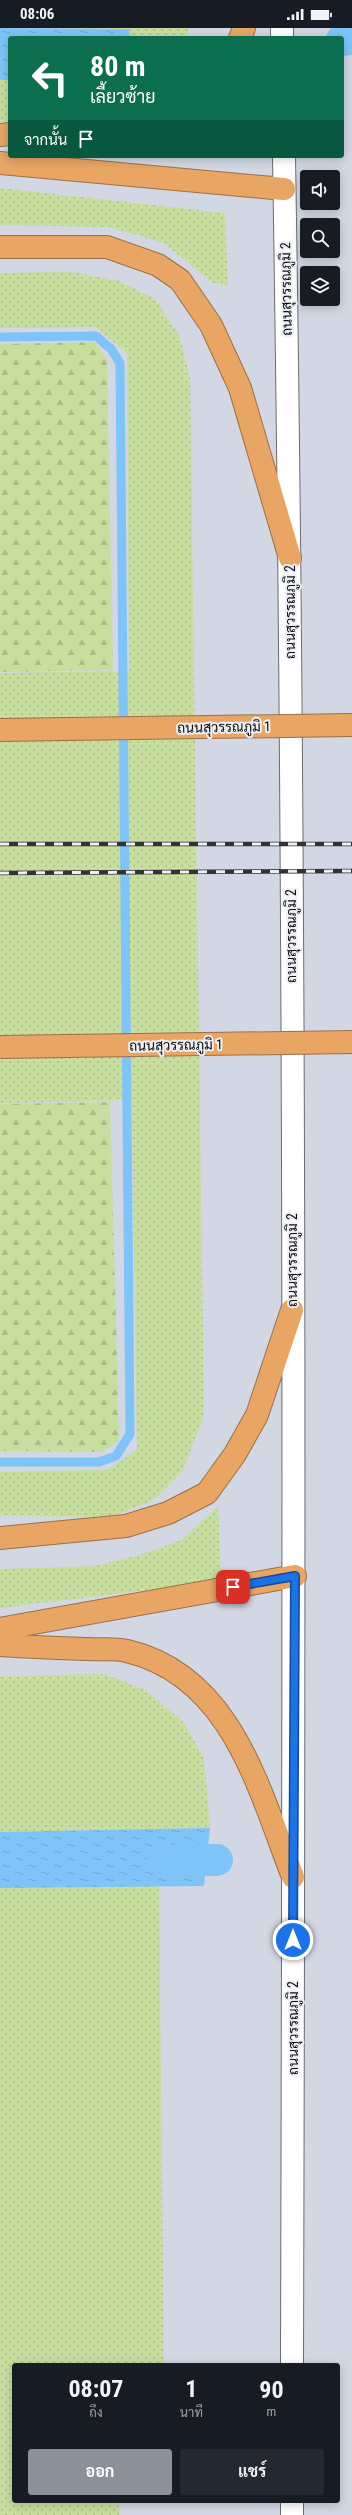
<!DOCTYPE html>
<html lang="th">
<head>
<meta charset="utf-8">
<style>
	:root { --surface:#171b24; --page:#242831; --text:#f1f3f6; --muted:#9ea1a6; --accent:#8c9099 }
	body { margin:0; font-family:"Roboto Condensed",Sarabun,sans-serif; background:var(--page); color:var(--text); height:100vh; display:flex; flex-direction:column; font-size:15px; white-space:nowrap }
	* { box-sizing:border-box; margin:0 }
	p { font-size:13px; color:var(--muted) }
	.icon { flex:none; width:22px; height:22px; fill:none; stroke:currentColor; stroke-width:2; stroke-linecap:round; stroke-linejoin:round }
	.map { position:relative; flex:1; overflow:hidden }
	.side { position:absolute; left:12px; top:2335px; width:328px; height:140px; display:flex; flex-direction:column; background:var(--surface); border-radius:4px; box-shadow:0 2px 10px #0003 }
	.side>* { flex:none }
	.hud { position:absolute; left:8px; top:8px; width:336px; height:122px; border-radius:4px; box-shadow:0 2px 10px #0003; background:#0b6e4f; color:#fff; overflow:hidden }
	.buttons { position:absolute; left:300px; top:142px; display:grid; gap:8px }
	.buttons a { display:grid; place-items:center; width:40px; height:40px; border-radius:4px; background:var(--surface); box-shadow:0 2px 10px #0003; font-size:20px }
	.pin { position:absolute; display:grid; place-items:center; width:34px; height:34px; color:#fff; margin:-17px; border-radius:8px; box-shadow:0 2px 6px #0006 }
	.me { position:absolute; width:44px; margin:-22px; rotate:0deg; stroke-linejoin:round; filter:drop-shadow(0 0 3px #0008) }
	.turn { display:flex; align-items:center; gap:14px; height:84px; padding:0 16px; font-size:18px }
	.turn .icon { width:52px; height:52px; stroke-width:2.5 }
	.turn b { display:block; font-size:28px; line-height:34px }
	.then { display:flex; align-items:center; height:38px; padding:0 16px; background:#0003; gap:8px; font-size:15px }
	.eta { display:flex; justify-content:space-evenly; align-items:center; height:68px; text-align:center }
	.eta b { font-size:24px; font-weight:700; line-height:28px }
	.button { display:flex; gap:8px; margin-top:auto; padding:8px 16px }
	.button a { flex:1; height:46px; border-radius:4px; background:var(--accent); color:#fff; font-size:16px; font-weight:700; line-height:46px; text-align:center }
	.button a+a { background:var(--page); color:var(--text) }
	.status { display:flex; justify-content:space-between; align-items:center; height:28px; padding:0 20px; background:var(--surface); direction:ltr }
	.status svg { height:11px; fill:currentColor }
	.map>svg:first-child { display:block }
	.built { fill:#d2d7e3; fill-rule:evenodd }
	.grass { fill:url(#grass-dots) }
	.forest { fill:url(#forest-firs) }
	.water { fill:url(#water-ripples) }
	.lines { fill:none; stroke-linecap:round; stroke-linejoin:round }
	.stream { stroke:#7ec4f8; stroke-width:9 }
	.canal { stroke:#7ec4f8; stroke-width:32 }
	.street-casing { stroke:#6a6c70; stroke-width:24 }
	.highway-casing { stroke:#9b7046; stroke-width:24 }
	.street { stroke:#fff; stroke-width:22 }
	.highway { stroke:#e8a563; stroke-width:22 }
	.rail-casing { stroke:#323235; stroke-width:4.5 }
	.rail { stroke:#eef0f6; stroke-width:3; stroke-dasharray:9; stroke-linecap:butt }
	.highway-bridge-casing { stroke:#9b7046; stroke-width:24; stroke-linecap:butt }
	.highway-bridge { stroke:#e8a563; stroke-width:22 }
	.route-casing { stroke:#114b97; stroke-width:10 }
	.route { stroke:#1a73e8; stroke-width:7 }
	.labels { text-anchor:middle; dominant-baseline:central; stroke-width:4; stroke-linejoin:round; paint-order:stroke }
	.street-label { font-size:14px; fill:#0d0d0f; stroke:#eef0f6 }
</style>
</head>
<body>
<div class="status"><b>08:06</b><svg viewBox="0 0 49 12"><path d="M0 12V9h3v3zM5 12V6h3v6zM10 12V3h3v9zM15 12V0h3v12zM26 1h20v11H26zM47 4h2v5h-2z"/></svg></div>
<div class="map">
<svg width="352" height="2487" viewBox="0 0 352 2487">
	<defs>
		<pattern id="grass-dots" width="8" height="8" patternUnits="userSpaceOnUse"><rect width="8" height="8" fill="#c7de9f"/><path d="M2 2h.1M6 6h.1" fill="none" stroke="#aabd88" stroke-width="1.8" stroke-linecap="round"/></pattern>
		<pattern id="forest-firs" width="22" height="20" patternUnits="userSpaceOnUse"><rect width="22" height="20" fill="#c7de9f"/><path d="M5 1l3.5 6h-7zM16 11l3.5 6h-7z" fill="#aabd88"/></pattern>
		<pattern id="water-ripples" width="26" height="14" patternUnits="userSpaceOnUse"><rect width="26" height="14" fill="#7ec4f8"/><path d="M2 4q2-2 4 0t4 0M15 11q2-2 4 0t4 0" fill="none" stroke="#6ca7d3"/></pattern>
	</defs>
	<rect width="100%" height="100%" fill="#e1e3e8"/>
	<path class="built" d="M 0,0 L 352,0 L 352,2487 L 0,2487 ZM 10,10 L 342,10 L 342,128 L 10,128 ZM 307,149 L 333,149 L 333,175 L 307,175 ZM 307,197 L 333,197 L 333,223 L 307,223 ZM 307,245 L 333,245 L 333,271 L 307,271 ZM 14,2337 L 338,2337 L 338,2473 L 14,2473 Z"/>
	<path class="grass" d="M 16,0 L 190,0 L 185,10 L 130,10 L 129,1 Z
		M 0,52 L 10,52 L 10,93 L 0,94 Z
		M 0,160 L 225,185 L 228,258 L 213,255 L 164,215 L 109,199 L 0,197 Z
		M 73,244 L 119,253 L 155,271 L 179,307 L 190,350 L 204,1388 L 183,1442 L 154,1472 L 110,1489 L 0,1488 L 0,1444 L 107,1442 L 137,1422 L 132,1072 L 0,1075 L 0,645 L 129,643 L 127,325 L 95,299 L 0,300 L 0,245 Z
		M 218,1478 L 221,1553 L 0,1580 L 0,1541 L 95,1538 L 140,1527 L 182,1512 Z
		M 105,1646 L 147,1663 L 184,1695 L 204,1730 L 210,1800 L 0,1804 L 0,1648 Z
		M 159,1858 L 164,2337 L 14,2337 L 14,2473 L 119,2473 L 120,2487 L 0,2487 L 0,1860 Z"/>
	<path class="forest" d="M 95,314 L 107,332 L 113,642 L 0,644 L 0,316 Z
		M 110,1074 L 119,1412 L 103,1424 L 0,1423 L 0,1076 Z"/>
	<path class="water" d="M 0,0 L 129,1 L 130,10 L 10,10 L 10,52 L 0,52 Z
		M 210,1800 L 204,1858 L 0,1860 L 0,1804 Z"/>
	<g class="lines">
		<path class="stream" d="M 0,309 L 96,308 L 111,321 L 120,335 L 130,1406 L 116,1428 L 99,1434 L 0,1434"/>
		<path class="canal" d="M 342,12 L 352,11
			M 163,1833 L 217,1832"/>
		<defs>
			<path id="street" d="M 282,0 L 282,10
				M 284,128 C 296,864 294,1601 292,2337
				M 292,2487 L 292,2473"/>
			<path id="highway" d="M 240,10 L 244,0
				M 0,107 L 10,106
				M 0,135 L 284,161
				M 0,219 L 107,219 L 158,237 L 180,252 L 211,297 L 240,360 L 290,530
				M 0,1510 L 126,1498 L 168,1485 L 207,1465 L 235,1426 L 257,1387 L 292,1282
				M 0,1601 L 295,1548
				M 0,1617 C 29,1619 59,1620 88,1621 C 100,1622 115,1620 127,1623 C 232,1648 259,1762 293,1849"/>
		</defs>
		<use href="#street" class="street-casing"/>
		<use href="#highway" class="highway-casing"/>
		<use href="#street" class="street"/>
		<use href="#highway" class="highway"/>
		<defs>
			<path id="rail" d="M 0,816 L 352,816
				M 0,845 L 352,843"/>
		</defs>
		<use href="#rail" class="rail-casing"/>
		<use href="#rail" class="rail"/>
		<defs>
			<path id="highway-bridge" d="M 0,702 L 352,697
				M 0,1019 L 352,1014"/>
		</defs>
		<use href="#highway-bridge" class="highway-bridge-casing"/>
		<use href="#highway-bridge" class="highway-bridge"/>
	</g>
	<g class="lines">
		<defs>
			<path id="route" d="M 233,1559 L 295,1548 L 293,1912"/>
		</defs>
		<use href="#route" class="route-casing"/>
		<use href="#route" class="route"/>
	</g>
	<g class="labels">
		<g class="street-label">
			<text transform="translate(286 261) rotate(-91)">ถนนสุวรรณภูมิ 2</text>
			<text transform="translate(290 584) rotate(-90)">ถนนสุวรรณภูมิ 2</text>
			<text transform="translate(224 699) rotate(-1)">ถนนสุวรรณภูมิ 1</text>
			<text transform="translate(291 908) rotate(-90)">ถนนสุวรรณภูมิ 2</text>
			<text transform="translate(176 1017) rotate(-1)">ถนนสุวรรณภูมิ 1</text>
			<text transform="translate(292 1232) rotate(-90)">ถนนสุวรรณภูมิ 2</text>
			<text transform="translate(293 2000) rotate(-90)">ถนนสุวรรณภูมิ 2</text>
		</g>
	</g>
</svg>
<div class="buttons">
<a><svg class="icon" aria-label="sound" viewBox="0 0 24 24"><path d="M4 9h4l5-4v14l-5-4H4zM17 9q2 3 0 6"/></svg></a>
<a><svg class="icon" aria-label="search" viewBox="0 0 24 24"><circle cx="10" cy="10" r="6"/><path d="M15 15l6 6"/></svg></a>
<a><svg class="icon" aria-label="layers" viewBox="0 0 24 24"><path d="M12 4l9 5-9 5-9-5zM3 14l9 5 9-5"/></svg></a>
</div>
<div class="pin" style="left:233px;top:1559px;background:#d93025"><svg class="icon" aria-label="arrive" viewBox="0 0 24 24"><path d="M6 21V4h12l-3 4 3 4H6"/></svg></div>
<svg class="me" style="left:293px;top:1912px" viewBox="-20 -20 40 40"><circle r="17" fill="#1a73e8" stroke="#fff" stroke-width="3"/><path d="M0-11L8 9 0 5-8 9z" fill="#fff"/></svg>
<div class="hud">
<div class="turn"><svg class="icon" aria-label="left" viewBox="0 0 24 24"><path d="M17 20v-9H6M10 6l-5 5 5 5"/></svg><div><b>80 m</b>เลี้ยวซ้าย</div></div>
<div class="then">จากนั้น<svg class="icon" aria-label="arrive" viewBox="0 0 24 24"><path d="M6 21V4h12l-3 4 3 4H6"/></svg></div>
</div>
<section class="side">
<div class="eta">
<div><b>08:07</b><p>ถึง</p></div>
<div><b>1</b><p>นาที</p></div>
<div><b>90</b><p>m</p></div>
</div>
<div class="button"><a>ออก</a><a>แชร์</a></div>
</section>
</div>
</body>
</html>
